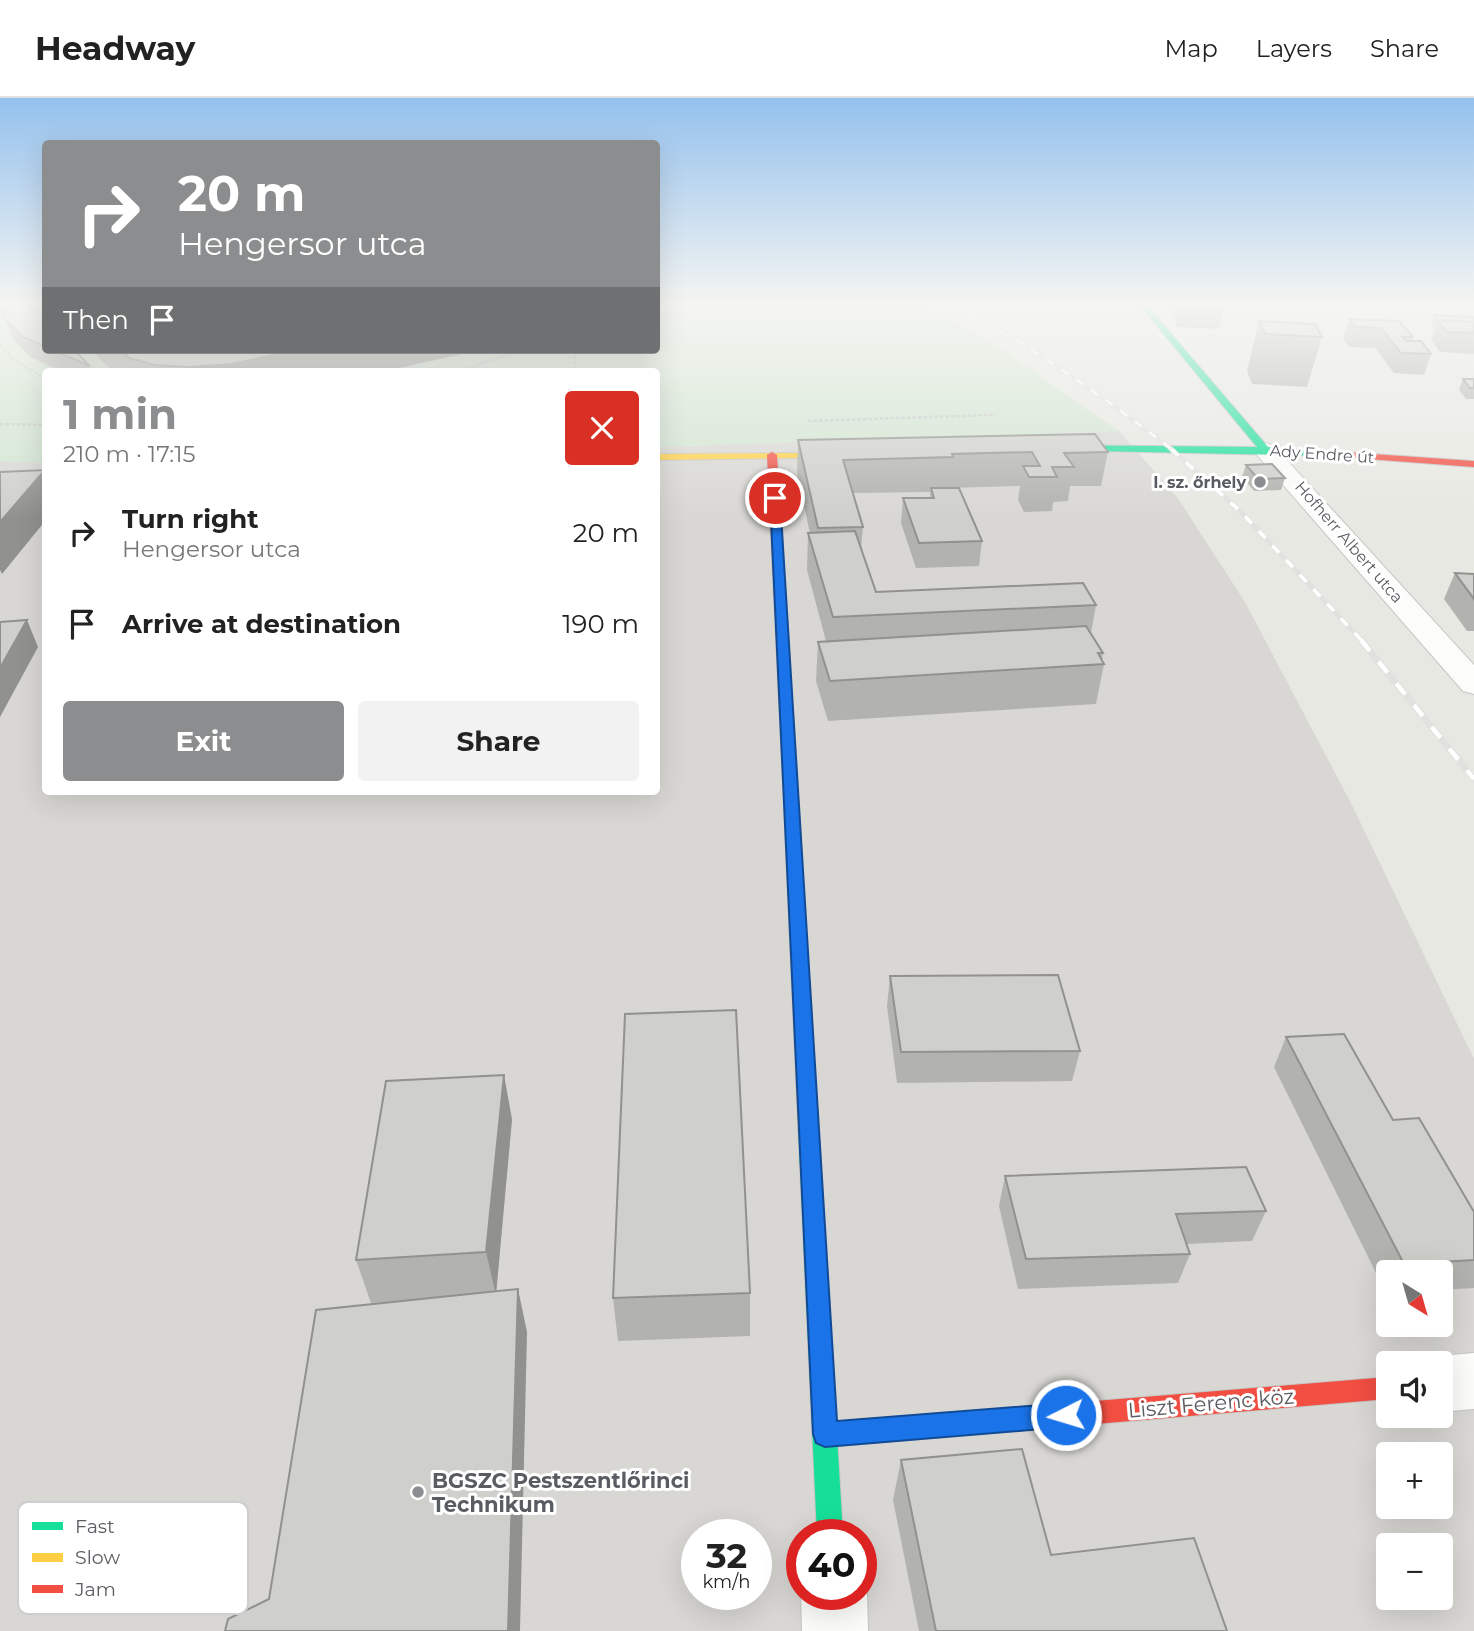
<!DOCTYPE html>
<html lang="en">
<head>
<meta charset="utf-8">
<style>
	:root { --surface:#fff; --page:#f2f2f2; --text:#222; --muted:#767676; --line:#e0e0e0; --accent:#8b8d8e }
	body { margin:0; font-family:Montserrat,sans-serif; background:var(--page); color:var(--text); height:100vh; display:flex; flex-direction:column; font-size:26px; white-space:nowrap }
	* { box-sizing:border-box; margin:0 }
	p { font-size:23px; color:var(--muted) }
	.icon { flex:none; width:38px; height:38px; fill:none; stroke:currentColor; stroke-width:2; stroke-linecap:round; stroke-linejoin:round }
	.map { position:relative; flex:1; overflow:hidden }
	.panel { position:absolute; left:42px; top:270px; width:618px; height:427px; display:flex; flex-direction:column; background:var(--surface); border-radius:7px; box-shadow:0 7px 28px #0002 }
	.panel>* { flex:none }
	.hud { position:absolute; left:42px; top:42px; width:618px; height:214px; border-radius:7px; box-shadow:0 7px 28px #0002; background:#8b8d8e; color:#fff; overflow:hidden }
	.needle { width:46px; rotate:143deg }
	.fabs { position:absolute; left:1376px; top:1162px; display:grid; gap:14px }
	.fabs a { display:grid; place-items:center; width:77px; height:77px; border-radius:7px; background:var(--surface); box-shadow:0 7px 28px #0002; font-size:35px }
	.speed { position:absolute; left:681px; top:1421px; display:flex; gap:14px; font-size:35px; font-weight:700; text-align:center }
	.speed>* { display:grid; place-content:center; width:91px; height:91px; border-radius:50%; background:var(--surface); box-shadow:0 7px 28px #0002; line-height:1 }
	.speed small { font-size:18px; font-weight:400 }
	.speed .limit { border:10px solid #d22; background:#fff; color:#111 }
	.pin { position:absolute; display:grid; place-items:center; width:60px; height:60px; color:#fff; margin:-30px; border:4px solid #fff; border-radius:50%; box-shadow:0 2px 7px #0007 }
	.me { position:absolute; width:77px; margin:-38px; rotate:265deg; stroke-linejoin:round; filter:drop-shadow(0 0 5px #0008) }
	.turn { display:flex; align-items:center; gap:24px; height:147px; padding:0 21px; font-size:32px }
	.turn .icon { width:91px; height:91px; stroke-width:2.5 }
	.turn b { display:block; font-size:49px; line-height:60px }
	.then { display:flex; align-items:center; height:66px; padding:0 21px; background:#0003; gap:14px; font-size:26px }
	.round { display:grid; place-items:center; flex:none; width:74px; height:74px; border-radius:7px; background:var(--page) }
	.headline { display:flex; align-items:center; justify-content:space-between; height:119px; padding:0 21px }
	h1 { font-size:42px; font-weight:700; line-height:52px; color:var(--accent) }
	.button { display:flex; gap:14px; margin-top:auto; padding:14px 21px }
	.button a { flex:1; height:80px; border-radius:7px; background:var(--accent); color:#fff; font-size:28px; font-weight:700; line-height:80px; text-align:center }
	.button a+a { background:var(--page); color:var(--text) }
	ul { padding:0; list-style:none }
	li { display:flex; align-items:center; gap:21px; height:91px; padding:0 21px }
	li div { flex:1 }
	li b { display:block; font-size:26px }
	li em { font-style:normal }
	header { display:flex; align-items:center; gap:42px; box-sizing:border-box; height:98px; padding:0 35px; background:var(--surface); border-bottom:2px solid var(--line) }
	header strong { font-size:33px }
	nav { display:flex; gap:38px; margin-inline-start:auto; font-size:24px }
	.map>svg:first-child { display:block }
	.industrial { fill:#d8d7d3; fill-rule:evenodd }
	.green { fill:#d0e5d0 }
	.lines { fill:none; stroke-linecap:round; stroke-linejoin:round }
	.street-casing { stroke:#c5c5c4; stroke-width:2 }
	.fast-casing { stroke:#c5c6c5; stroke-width:2 }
	.slow-casing { stroke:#c5c6c5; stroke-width:2 }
	.jam-casing { stroke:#c5c6c5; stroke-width:2 }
	.path { stroke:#c4c9c7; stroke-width:2.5; stroke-dasharray:3.5 2; stroke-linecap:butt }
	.street { fill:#fcfcfb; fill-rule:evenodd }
	.fast { fill:#16e098; fill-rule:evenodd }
	.slow { fill:#ffcf43; fill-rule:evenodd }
	.jam { fill:#f24e42; fill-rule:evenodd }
	.rail-far2-casing { stroke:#e1e1e0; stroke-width:4.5 }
	.rail-far1-casing { stroke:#e1e1e0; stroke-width:5 }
	.rail-casing { stroke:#e1e1e0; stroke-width:7 }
	.rail-far2 { stroke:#fff; stroke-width:2.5; stroke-dasharray:9; stroke-linecap:butt }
	.rail-far1 { stroke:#fff; stroke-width:3.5; stroke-dasharray:10; stroke-linecap:butt }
	.rail { stroke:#fff; stroke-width:4.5; stroke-dasharray:14; stroke-linecap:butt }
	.wall { fill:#b2b2af }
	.shaded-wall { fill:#91918f }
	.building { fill:#cfcfcc; stroke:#91918f; stroke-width:2 }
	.route { fill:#1a73e8; stroke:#114b97; stroke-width:2 }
	.poi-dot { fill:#8b8d8e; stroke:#fff; stroke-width:2.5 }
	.labels { text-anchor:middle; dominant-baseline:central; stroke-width:6; stroke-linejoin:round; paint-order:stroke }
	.far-street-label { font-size:16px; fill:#595c61; stroke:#fff }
	.far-poi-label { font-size:16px; font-weight:bold; fill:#595c61; stroke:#fff; text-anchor:end }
	.near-street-label { font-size:21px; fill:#595c61; stroke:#fff }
	.near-poi-label { font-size:21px; font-weight:bold; fill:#595c61; stroke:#fff; text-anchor:start }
	.key { fill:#fff; stroke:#cdced0; stroke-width:2 }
	.key-label { font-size:19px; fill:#595c61 }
</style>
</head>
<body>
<header>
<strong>Headway</strong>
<nav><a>Map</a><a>Layers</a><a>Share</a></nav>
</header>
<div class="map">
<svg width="1474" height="1533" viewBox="0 0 1474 1533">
	<rect width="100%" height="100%" fill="#e8e8e3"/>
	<path class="industrial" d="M 1119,333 L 1177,399 L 1245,504 L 1352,707 L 1474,961 L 1474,1533 L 0,1533 L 0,363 L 45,365 L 46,693 L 656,693 L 656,349 ZM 1388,1174 L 1440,1174 L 1440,1227 L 1388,1227 ZM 1388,1265 L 1440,1265 L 1440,1318 L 1388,1318 ZM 1388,1356 L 1440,1356 L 1440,1409 L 1388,1409 ZM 696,1437 L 756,1437 L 756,1496 L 696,1496 ZM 802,1437 L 861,1437 L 861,1496 L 802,1496 ZM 1388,1447 L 1440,1447 L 1440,1500 L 1388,1500 Z"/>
	<path class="green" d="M 0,205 L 45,205 L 46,252 L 656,252 L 656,205 L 923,205 L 1001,251 L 1119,333 L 656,349 L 656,273 L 46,273 L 45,365 L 0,363 Z"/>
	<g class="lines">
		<defs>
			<path id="street" d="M 1265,345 L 1273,347 L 1474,567 L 1474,596 L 1463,593 L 1257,357 L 1253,352 L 1257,347 Z
				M 1474,1255 L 1474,1311 L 1440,1314 L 1440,1265 L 1423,1265 L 1440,1258 Z
				M 861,1482 L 867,1496 L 868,1533 L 802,1533 L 801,1496 L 861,1496 Z"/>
			<path id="fast" d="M 1138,205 L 1145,205 L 1268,349 L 1330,353 L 1333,354 L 1333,358 L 1050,352 L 1050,348 L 1053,347 L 1257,349 Z
				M 808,1018 L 815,1020 L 818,1026 L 843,1437 L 817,1437 L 798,1026 L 801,1020 Z"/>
			<path id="slow" d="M 800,355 L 802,357 L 797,360 L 656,362 L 656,356 Z
				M 790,679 L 797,683 L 818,1026 L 815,1032 L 808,1034 L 801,1032 L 798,1026 L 783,683 Z"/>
			<path id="jam" d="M 1330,353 L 1474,363 L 1474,369 L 1327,358 L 1327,354 Z
				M 772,354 L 777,357 L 797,683 L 790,687 L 783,683 L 767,357 Z
				M 1388,1279 L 1388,1301 L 825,1349 L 816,1346 L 813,1337 L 816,1328 L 825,1325 Z"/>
		</defs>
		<use href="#street" class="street-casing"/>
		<use href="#fast" class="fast-casing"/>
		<use href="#slow" class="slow-casing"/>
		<use href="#jam" class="jam-casing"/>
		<path class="path" d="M 0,247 L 14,262 L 46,281
			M 574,252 L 576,273
			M 460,273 L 523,252
			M 808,323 L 993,317
			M 0,326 L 46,327"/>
		<use href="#street" class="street"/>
		<use href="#fast" class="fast"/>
		<use href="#slow" class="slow"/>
		<use href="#jam" class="jam"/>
		<defs>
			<path id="rail-far2" d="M 954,205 C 1032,250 1103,298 1174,353"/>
			<path id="rail-far1" d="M 1171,351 L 1240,413 L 1363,544"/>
			<path id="rail" d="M 1361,542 L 1474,681"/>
		</defs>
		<use href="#rail-far2" class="rail-far2-casing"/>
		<use href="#rail-far1" class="rail-far1-casing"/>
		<use href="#rail" class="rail-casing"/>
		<use href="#rail-far2" class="rail-far2"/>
		<use href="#rail-far1" class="rail-far1"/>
		<use href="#rail" class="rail"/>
	</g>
	<path class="wall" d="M 1170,205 L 1225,205 L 1219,231 L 1177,229 L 1169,210 Z
		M 1434,217 L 1474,219 L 1474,256 L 1440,254 L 1431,242 L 1435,231 L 1431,227 Z
		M 5,221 L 46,225 L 46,252 L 74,252 L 90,268 L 92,273 L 61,273 L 30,259 L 13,241 Z
		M 1349,221 L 1413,239 L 1412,243 L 1431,256 L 1424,277 L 1394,275 L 1375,250 L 1349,249 L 1343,241 Z
		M 1259,223 L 1322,239 L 1307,289 L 1252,286 L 1247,273 Z
		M 91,252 L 480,252 L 385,273 L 113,273 Z
		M 1463,281 L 1474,281 L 1474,301 L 1466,301 L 1459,292 Z
		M 798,342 L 1108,354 L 1101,388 L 1070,388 L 1068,403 L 1053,404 L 1052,413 L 1024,414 L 1018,402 L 1020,388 L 950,390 L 982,443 L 979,468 L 916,470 L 901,425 L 903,400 L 930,400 L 930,394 L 853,395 L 863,429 L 861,451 L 876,494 L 1096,507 L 1091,535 L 1103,555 L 1102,562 L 1104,566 L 1096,606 L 828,623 L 816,583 L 818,544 L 826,543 L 807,472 L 808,435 L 810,435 L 797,376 Z
		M 1246,367 L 1285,380 L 1281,392 L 1254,393 L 1242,379 Z
		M 1455,475 L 1474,476 L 1474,533 L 1467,533 L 1444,501 Z
		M 890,878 L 1080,953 L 1072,983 L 897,985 L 887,908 Z
		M 1286,939 L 1474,1114 L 1474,1190 L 1440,1192 L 1440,1174 L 1388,1174 L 1388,1195 L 1386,1195 L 1274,969 Z
		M 512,1021 L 496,1193 L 527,1234 L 269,1501 L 403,1203 L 371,1205 L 356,1162 Z
		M 1005,1078 L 1266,1113 L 1252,1143 L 1186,1146 L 1190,1156 L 1178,1185 L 1018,1191 L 999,1108 Z
		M 750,1195 L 750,1238 L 618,1243 L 613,1200 Z
		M 901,1362 L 1051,1457 L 1227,1533 L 919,1533 L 893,1402 Z"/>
	<path class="shaded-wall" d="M 297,252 L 480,252 L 385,273 L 189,273 L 188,269 Z
		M 45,372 L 46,422 L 2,476 L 0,472 L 0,424 Z
		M 27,522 L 38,549 L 0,619 L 0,570 Z
		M 504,977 L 512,1021 L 496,1197 L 486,1154 Z
		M 518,1191 L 527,1234 L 520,1533 L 508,1533 Z"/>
	<path class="building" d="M 3,205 L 25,205 L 46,225 L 46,249 L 23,239 L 5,221 Z
		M 1434,217 L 1474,219 L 1474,224 L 1439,222 Z
		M 1349,221 L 1399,223 L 1413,239 L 1402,239 L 1406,243 L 1421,243 L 1431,256 L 1401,255 L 1381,230 L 1355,229 Z
		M 1438,222 L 1474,224 L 1474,235 L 1447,234 Z
		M 1259,223 L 1315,226 L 1322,239 L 1265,236 Z
		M 53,252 L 74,252 L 90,268 Z
		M 120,252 L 297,252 L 231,266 L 188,269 L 154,267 L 129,260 Z
		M 1463,281 L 1474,281 L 1474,290 L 1470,290 Z
		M 1095,336 L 1108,354 L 1064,355 L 1074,369 L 1052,369 L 1057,379 L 1029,379 L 1023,368 L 1040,368 L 1032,354 L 952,356 L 953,359 L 843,362 L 863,429 L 818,430 L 798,342 Z
		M 1272,366 L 1285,380 L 1258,381 L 1246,367 Z
		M 45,372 L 0,424 L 0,374 Z
		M 931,390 L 959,390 L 982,443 L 919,445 L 903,400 L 934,400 Z
		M 855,433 L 876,494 L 1083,485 L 1096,507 L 833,519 L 808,435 Z
		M 1455,475 L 1474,476 L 1474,501 Z
		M 27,522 L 0,570 L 0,524 Z
		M 1086,528 L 1103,555 L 1098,555 L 1104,566 L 830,583 L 818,544 Z
		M 1058,877 L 1080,953 L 901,954 L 890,878 Z
		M 736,912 L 750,1195 L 613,1200 L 625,916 Z
		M 1344,936 L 1393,1022 L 1419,1020 L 1474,1114 L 1474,1162 L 1404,1166 L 1286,939 Z
		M 504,977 L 486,1154 L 356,1162 L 386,983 Z
		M 1246,1069 L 1266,1113 L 1176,1116 L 1190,1156 L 1026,1161 L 1005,1078 Z
		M 518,1191 L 508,1533 L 225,1533 L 228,1521 L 269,1501 L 316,1212 Z
		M 1022,1351 L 1051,1457 L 1194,1440 L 1227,1533 L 936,1533 L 901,1362 Z"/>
	<linearGradient id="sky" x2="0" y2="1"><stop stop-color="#94c1ed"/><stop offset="0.49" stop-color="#f5f5f2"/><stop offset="1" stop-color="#f5f5f2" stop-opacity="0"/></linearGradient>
	<rect width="1474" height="420" fill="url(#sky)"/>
	<path class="route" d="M 775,397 L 780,400 L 837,1323 L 1066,1305 L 1075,1308 L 1078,1317 L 1075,1325 L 1066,1329 L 825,1349 L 816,1345 L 813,1336 L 770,400 Z"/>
	<g class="poi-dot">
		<circle cx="1260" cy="384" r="7"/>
		<circle cx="418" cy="1394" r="7"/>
	</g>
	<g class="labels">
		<g class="far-street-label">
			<text transform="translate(1322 356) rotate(4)">Ady Endre út</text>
			<text transform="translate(1349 444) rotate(49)">Hofherr Albert utca</text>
		</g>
		<g class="far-poi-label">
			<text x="1246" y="384">I. sz. őrhely</text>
		</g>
		<g class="near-street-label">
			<text transform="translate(1211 1305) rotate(-5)">Liszt Ferenc köz</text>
		</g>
		<g class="near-poi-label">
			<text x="432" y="1382">BGSZC Pestszentlőrinci<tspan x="432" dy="24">Technikum</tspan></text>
		</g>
	</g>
	<rect x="18" y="1404" width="230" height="112" rx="10" class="key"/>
	<rect x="32" y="1424" width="31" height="8" fill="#16e098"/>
	<rect x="32" y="1455" width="31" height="9" fill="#ffcf43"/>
	<rect x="32" y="1487" width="31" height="8" fill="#f24e42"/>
	<g class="key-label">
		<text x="75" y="1435">Fast</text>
		<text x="75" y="1466">Slow</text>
		<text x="75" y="1498">Jam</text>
	</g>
</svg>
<div class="fabs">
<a><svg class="needle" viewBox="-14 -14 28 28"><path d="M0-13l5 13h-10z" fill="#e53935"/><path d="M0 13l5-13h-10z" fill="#767676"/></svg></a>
<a><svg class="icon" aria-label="sound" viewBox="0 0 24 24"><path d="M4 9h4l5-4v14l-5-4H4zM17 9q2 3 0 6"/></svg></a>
<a>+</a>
<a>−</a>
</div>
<div class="speed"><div>32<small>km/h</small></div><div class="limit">40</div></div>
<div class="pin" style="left:775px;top:400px;background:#d93025"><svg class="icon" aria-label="arrive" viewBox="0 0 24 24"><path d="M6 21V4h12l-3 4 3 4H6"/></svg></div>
<svg class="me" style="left:1066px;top:1317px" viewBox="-20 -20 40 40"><circle r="17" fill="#1a73e8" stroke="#fff" stroke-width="3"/><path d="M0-11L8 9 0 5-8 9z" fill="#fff"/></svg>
<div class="hud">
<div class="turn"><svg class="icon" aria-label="right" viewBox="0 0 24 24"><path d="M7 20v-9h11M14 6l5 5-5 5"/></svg><div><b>20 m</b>Hengersor utca</div></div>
<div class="then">Then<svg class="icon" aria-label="arrive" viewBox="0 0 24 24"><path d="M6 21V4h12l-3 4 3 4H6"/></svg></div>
</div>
<section class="panel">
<div class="headline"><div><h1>1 min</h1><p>210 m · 17:15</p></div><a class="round" style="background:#d93025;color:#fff"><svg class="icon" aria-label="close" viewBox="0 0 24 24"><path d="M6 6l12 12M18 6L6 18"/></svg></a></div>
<ul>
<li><svg class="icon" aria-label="right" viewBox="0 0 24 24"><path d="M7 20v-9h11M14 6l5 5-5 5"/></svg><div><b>Turn right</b><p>Hengersor utca</p></div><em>20 m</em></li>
<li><svg class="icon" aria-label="arrive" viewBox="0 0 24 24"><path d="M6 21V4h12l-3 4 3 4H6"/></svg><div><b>Arrive at destination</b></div><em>190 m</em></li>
</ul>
<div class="button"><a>Exit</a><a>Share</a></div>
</section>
</div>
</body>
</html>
